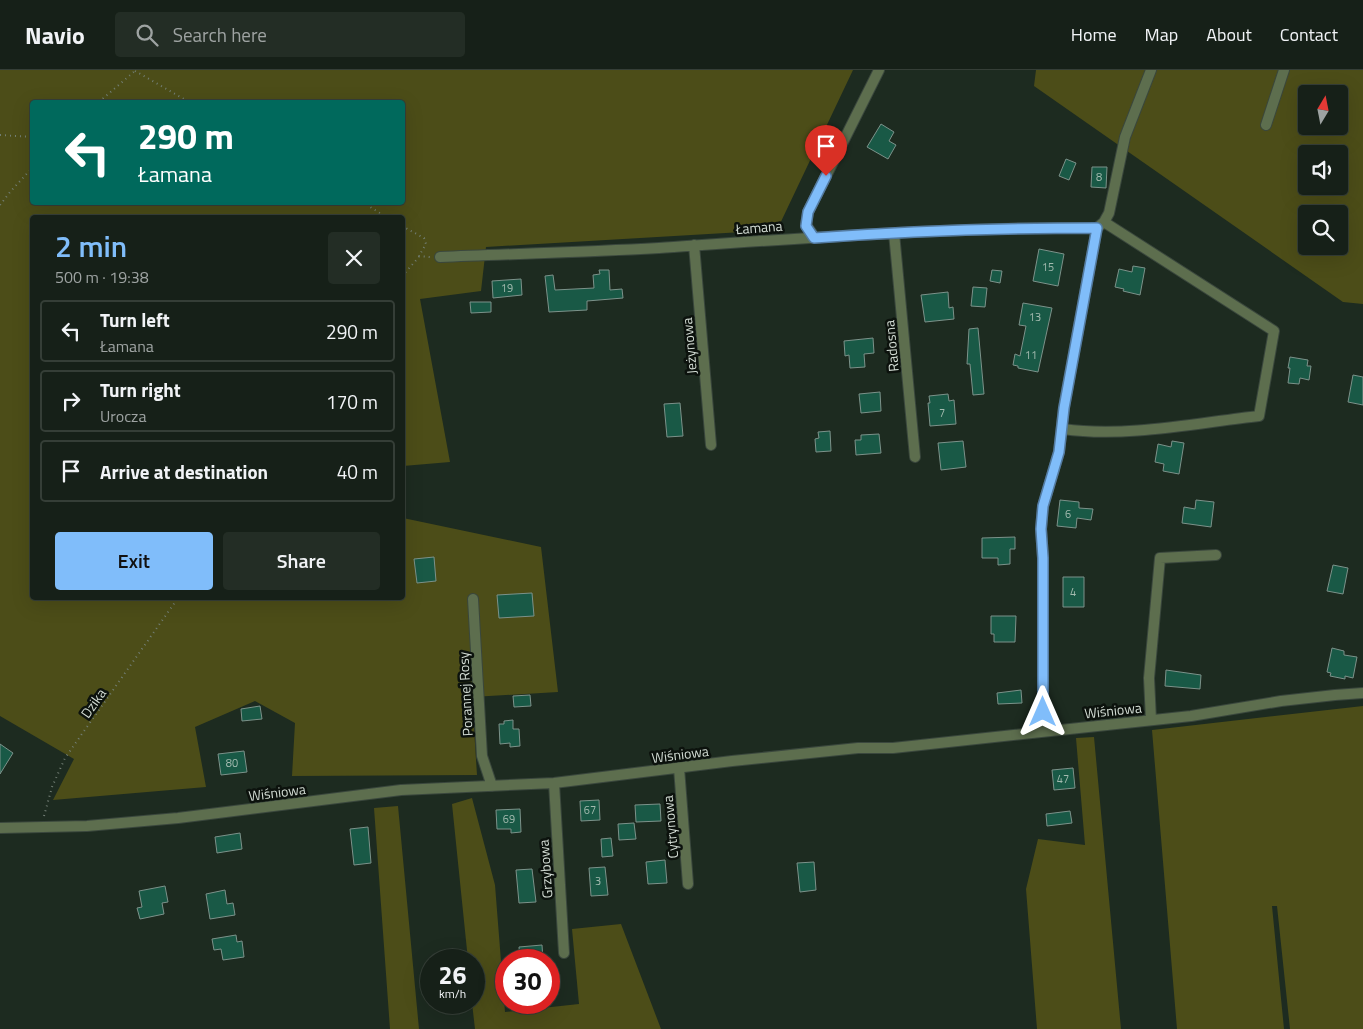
<!DOCTYPE html>
<html lang="en">
<head>
<meta charset="utf-8">
<style>
	:root { --surface:#162018; --page:#232d25; --text:#f1f3f6; --muted:#9ea3a2; --line:#353e37; --accent:#80bdfa }
	body { margin:0; font-family:"Titillium Web",sans-serif; background:var(--page); color:var(--text); height:100vh; display:flex; flex-direction:column; font-size:19px; white-space:nowrap }
	* { box-sizing:border-box; margin:0 }
	p { font-size:16px; color:var(--muted) }
	.icon { flex:none; width:28px; height:28px; fill:none; stroke:currentColor; stroke-width:2; stroke-linecap:round; stroke-linejoin:round }
	.map { position:relative; flex:1; overflow:hidden }
	.side { position:absolute; left:30px; top:145px; width:375px; height:385px; display:flex; flex-direction:column; background:var(--surface); border-radius:5px; box-shadow:0 5px 20px #0002,0 0 0 1px var(--line) }
	.side>* { flex:none }
	.banner { position:absolute; left:30px; top:30px; width:375px; height:105px; border-radius:5px; box-shadow:0 5px 20px #0002,0 0 0 1px var(--line); background:#00695c; color:#fff; overflow:hidden }
	.needle { width:32px; rotate:10deg }
	.tools { position:absolute; left:1298px; top:15px; display:grid; gap:10px }
	.tools a { display:grid; place-items:center; width:50px; height:50px; border-radius:5px; background:var(--surface); box-shadow:0 5px 20px #0002,0 0 0 1px var(--line); font-size:25px }
	.speed { position:absolute; left:420px; top:879px; display:flex; gap:10px; font-size:25px; font-weight:700; text-align:center }
	.speed>* { display:grid; place-content:center; width:65px; height:65px; border-radius:50%; background:var(--surface); box-shadow:0 5px 20px #0002,0 0 0 1px var(--line); line-height:1 }
	.speed small { font-size:12px; font-weight:400 }
	.speed .limit { border:8px solid #d22; background:#fff; color:#111 }
	.pin { position:absolute; display:grid; place-items:center; width:42px; height:42px; color:#fff; margin:-51px -21px; border-radius:50% 50% 50% 0; rotate:-45deg; box-shadow:0 0 5px #0007 }
	.pin .icon { rotate:45deg }
	.me { position:absolute; width:55px; margin:-28px; rotate:0deg; stroke-linejoin:round; filter:drop-shadow(0 0 4px #0008) }
	.turn { display:flex; align-items:center; gap:18px; height:105px; padding:0 25px; font-size:22px }
	.turn .icon { width:65px; height:65px; stroke-width:2.5 }
	.turn b { display:block; font-size:35px; line-height:42px }
	.round { display:grid; place-items:center; flex:none; width:52px; height:52px; border-radius:5px; background:var(--page) }
	.overview { display:flex; align-items:center; justify-content:space-between; height:85px; padding:0 25px }
	h1 { font-size:30px; font-weight:600; line-height:38px; color:var(--accent) }
	.button { display:flex; gap:10px; margin-top:auto; padding:10px 25px }
	.button a { flex:1; height:58px; border-radius:5px; background:var(--accent); color:#111; font-size:20px; font-weight:600; line-height:58px; text-align:center }
	.button a+a { background:var(--page); color:var(--text) }
	ul { padding:0; list-style:none }
	li { display:flex; align-items:center; gap:15px; height:62px; margin:0 10px 8px; padding:0 15px; border:2px solid var(--line); border-radius:5px }
	li div { flex:1 }
	li b { display:block; font-size:19px }
	li em { font-style:normal }
	header { display:flex; align-items:center; gap:30px; box-sizing:border-box; height:70px; padding:0 25px; background:var(--surface); border-bottom:1px solid var(--line) }
	header strong { font-size:24px }
	nav { display:flex; gap:28px; margin-inline-start:auto; font-size:18px }
	.search { width:350px; height:45px; background:var(--page); display:flex; align-items:center; gap:12px; box-sizing:border-box; padding:0 18px; border-radius:5px; color:var(--muted); font-size:19px }
	.map>svg:first-child { display:block }
	.green { fill:#4c4d18; fill-rule:evenodd }
	.building { fill:#195946; stroke:#7c928a }
	.lines { fill:none; stroke-linecap:round; stroke-linejoin:round }
	.street-casing { stroke:#3a473d; stroke-width:12 }
	.path { stroke:#737f75; stroke-width:2; stroke-dasharray:1 4; stroke-linecap:butt }
	.street { stroke:#5d6e4e; stroke-width:10 }
	.route-casing { stroke:#537ba2; stroke-width:12 }
	.route { stroke:#80bdfa; stroke-width:9 }
	.labels { text-anchor:middle; dominant-baseline:central; stroke-width:5; stroke-linejoin:round; paint-order:stroke }
	.number-label { font-size:11px; fill:#a4bbb0 }
	.street-label { font-size:14px; fill:#d3dcd4; stroke:#0c120d }
</style>
</head>
<body>
<header>
<strong>Navio</strong>
<div class="search"><svg class="icon" aria-label="search" viewBox="0 0 24 24"><circle cx="10" cy="10" r="6"/><path d="M15 15l6 6"/></svg>Search here</div>
<nav><a>Home</a><a>Map</a><a>About</a><a>Contact</a></nav>
</header>
<div class="map">
<svg width="1363" height="959" viewBox="0 0 1363 959">
	<rect width="100%" height="100%" fill="#1d2b20"/>
	<path class="green" d="M 0,0 L 853,0 L 777,160 L 486,177 L 481,221 L 420,229 L 450,392 L 403,396 L 402,148 L 32,148 L 32,528 L 402,528 L 403,448 L 541,477 L 558,622 L 472,627 L 477,705 L 292,706 L 295,653 L 255,631 L 195,657 L 206,717 L 53,730 L 74,689 L 0,646 ZM 32,32 L 402,32 L 402,132 L 32,132 Z
		M 1036,0 L 1363,0 L 1363,234 L 1343,232 L 1034,16 ZM 1306,24 L 1339,24 L 1339,56 L 1306,56 ZM 1306,84 L 1339,84 L 1339,116 L 1306,116 ZM 1306,144 L 1339,144 L 1339,176 L 1306,176 Z
		M 1363,636 L 1363,959 L 1290,959 L 1277,836 L 1272,836 L 1284,959 L 1177,959 L 1152,660 Z
		M 1094,667 L 1121,959 L 1037,959 L 1026,819 L 1038,769 L 1085,775 L 1076,668 Z
		M 472,728 L 495,815 L 505,942 L 579,934 L 572,859 L 621,854 L 661,959 L 475,959 L 472,933 L 474,932 L 474,890 L 468,890 L 452,734 Z
		M 398,736 L 419,959 L 390,959 L 374,738 Z"/>
	<path class="building" d="M 881,54 L 894,62 L 889,71 L 896,75 L 888,89 L 867,77 Z
		M 1066,89 L 1076,93 L 1069,110 L 1059,106 Z
		M 1092,97 L 1107,97 L 1106,118 L 1091,117 Z
		M 1039,179 L 1064,184 L 1058,216 L 1033,211 Z
		M 1133,196 L 1145,198 L 1140,225 L 1123,221 L 1124,219 L 1115,217 L 1119,199 L 1132,202 Z
		M 599,200 L 609,200 L 610,220 L 622,219 L 623,228 L 587,231 L 587,240 L 549,242 L 545,206 L 553,205 L 555,220 L 594,218 L 593,205 L 600,204 Z
		M 992,200 L 1002,201 L 1000,213 L 990,211 Z
		M 521,209 L 522,225 L 493,228 L 492,211 Z
		M 973,217 L 987,218 L 985,237 L 971,236 Z
		M 948,222 L 949,238 L 953,237 L 954,249 L 925,252 L 921,225 Z
		M 470,232 L 491,232 L 491,242 L 471,243 Z
		M 1023,233 L 1052,238 L 1038,302 L 1018,298 L 1018,296 L 1013,295 L 1015,284 L 1020,286 L 1026,256 L 1019,255 Z
		M 978,258 L 984,324 L 973,325 L 970,294 L 967,294 L 969,259 Z
		M 873,268 L 874,283 L 864,284 L 865,297 L 850,298 L 849,285 L 845,286 L 844,271 Z
		M 1290,287 L 1308,290 L 1307,296 L 1311,296 L 1309,310 L 1300,308 L 1299,314 L 1288,313 L 1290,298 L 1288,298 Z
		M 1353,305 L 1363,307 L 1363,335 L 1348,332 Z
		M 880,322 L 881,341 L 861,343 L 859,324 Z
		M 948,324 L 949,331 L 954,330 L 956,354 L 930,356 L 928,333 L 930,333 L 929,326 Z
		M 680,333 L 683,366 L 667,367 L 664,334 Z
		M 830,361 L 831,381 L 816,382 L 815,369 L 819,368 L 818,362 Z
		M 879,364 L 881,383 L 856,385 L 855,370 L 861,370 L 861,365 Z
		M 963,371 L 966,397 L 941,400 L 938,373 Z
		M 1172,371 L 1184,373 L 1179,404 L 1163,401 L 1164,394 L 1155,392 L 1158,374 L 1171,377 Z
		M 1060,430 L 1079,432 L 1079,438 L 1093,439 L 1091,450 L 1077,448 L 1076,458 L 1057,456 Z
		M 1196,430 L 1214,432 L 1211,457 L 1182,453 L 1184,437 L 1195,439 Z
		M 1015,467 L 1015,479 L 1010,479 L 1010,494 L 998,495 L 998,488 L 982,488 L 982,468 Z
		M 434,487 L 436,511 L 417,513 L 414,489 Z
		M 1333,495 L 1348,498 L 1343,524 L 1327,521 Z
		M 1063,507 L 1084,507 L 1084,537 L 1063,537 Z
		M 532,523 L 534,546 L 499,548 L 497,525 Z
		M 991,546 L 1016,546 L 1015,572 L 994,572 L 994,564 L 991,564 Z
		M 1332,578 L 1344,581 L 1344,585 L 1357,587 L 1353,608 L 1345,606 L 1345,609 L 1330,606 L 1331,603 L 1327,602 Z
		M 1166,600 L 1201,605 L 1200,619 L 1165,616 Z
		M 1021,620 L 1022,633 L 998,634 L 997,623 Z
		M 530,625 L 531,636 L 514,637 L 513,626 Z
		M 260,636 L 262,649 L 242,651 L 241,639 Z
		M 513,650 L 513,659 L 519,659 L 520,676 L 510,677 L 510,673 L 500,674 L 499,654 L 504,654 L 504,651 Z
		M 0,674 L 13,683 L 0,704 Z
		M 244,681 L 247,702 L 221,705 L 218,684 Z
		M 1073,698 L 1075,718 L 1054,720 L 1052,700 Z
		M 599,730 L 600,750 L 581,751 L 580,731 Z
		M 660,734 L 661,751 L 636,752 L 635,735 Z
		M 520,739 L 521,762 L 511,763 L 511,759 L 497,759 L 496,740 Z
		M 1070,741 L 1072,753 L 1047,756 L 1046,744 Z
		M 634,753 L 636,769 L 619,770 L 618,754 Z
		M 368,757 L 371,793 L 354,795 L 350,759 Z
		M 240,763 L 242,779 L 217,783 L 215,767 Z
		M 611,768 L 613,786 L 602,787 L 601,769 Z
		M 665,790 L 667,813 L 648,814 L 646,792 Z
		M 814,792 L 816,820 L 800,822 L 797,793 Z
		M 605,797 L 608,825 L 591,826 L 589,798 Z
		M 532,799 L 536,832 L 519,833 L 516,800 Z
		M 165,816 L 168,832 L 162,833 L 164,844 L 140,849 L 137,838 L 142,837 L 139,821 Z
		M 225,820 L 227,834 L 233,833 L 235,845 L 210,849 L 206,824 Z
		M 236,865 L 237,872 L 242,871 L 244,887 L 223,890 L 221,879 L 214,880 L 212,869 Z
		M 542,875 L 543,890 L 520,890 L 519,877 Z"/>
	<g class="lines">
		<defs>
			<path id="street" d="M 1266,55 L 1284,0
				M 894,163 L 915,387
				M 815,168 L 806,155 L 808,142 L 879,0
				M 694,175 L 711,375
				M 440,187 C 513,184 586,182 659,178 C 805,168 950,157 1097,158 L 1104,152 L 1109,143 L 1125,67 L 1151,0
				M 1063,359 C 1126,368 1196,353 1259,346 L 1274,261 L 1104,152
				M 473,529 L 482,686 L 492,716
				M 1151,650 L 1149,608 L 1160,488 L 1216,485
				M 1043,661 L 1043,488 L 1041,459 L 1043,436 L 1059,382 L 1064,337 L 1097,158
				M 679,698 L 688,814
				M 554,713 L 564,883
				M 0,758 L 87,756 L 178,748 L 401,720 L 554,713 L 732,691 L 858,678 L 893,678 L 1191,646 L 1281,631 L 1335,625 L 1363,623"/>
		</defs>
		<use href="#street" class="street-casing"/>
		<path class="path" d="M 135,1 L 189,32
			M 99,32 L 136,0
			M 0,65 L 32,67
			M 362,132 L 388,148
			M 0,135 L 10,122 L 32,98
			M 402,156 L 424,168 L 426,174 L 419,186 L 430,187
			M 402,206 L 419,187
			M 44,746 L 52,717 L 65,688 L 178,528"/>
		<use href="#street" class="street"/>
	</g>
	<g class="lines">
		<defs>
			<path id="route" d="M 826,106 L 808,142 L 806,156 L 814,168 C 908,161 1002,158 1097,158 L 1064,338 L 1059,382 L 1043,436 L 1041,459 L 1043,488 L 1043,642"/>
		</defs>
		<use href="#route" class="route-casing"/>
		<use href="#route" class="route"/>
	</g>
	<g class="labels">
		<g class="number-label">
			<text x="1099" y="107">8</text>
			<text x="1048" y="197">15</text>
			<text x="507" y="218">19</text>
			<text x="1035" y="247">13</text>
			<text x="1031" y="285">11</text>
			<text x="942" y="343">7</text>
			<text x="1068" y="444">6</text>
			<text x="1073" y="522">4</text>
			<text x="232" y="693">80</text>
			<text x="1063" y="709">47</text>
			<text x="590" y="740">67</text>
			<text x="509" y="749">69</text>
			<text x="598" y="811">3</text>
		</g>
		<g class="street-label">
			<text transform="translate(759 157) rotate(-4)">Łamana</text>
			<text transform="translate(689 276) rotate(-95)">Jeżynowa</text>
			<text transform="translate(891 276) rotate(-95)">Radosna</text>
			<text transform="translate(465 624) rotate(-93)">Porannej Rosy</text>
			<text transform="translate(93 633) rotate(-55)">Dzika</text>
			<text transform="translate(1113 640) rotate(-6)">Wiśniowa</text>
			<text transform="translate(680 684) rotate(-7)">Wiśniowa</text>
			<text transform="translate(277 722) rotate(-7)">Wiśniowa</text>
			<text transform="translate(670 757) rotate(-95)">Cytrynowa</text>
			<text transform="translate(545 799) rotate(-94)">Grzybowa</text>
		</g>
	</g>
</svg>
<div class="tools">
<a><svg class="needle" viewBox="-14 -14 28 28"><path d="M0-13l5 13h-10z" fill="#e53935"/><path d="M0 13l5-13h-10z" fill="#9ea3a2"/></svg></a>
<a><svg class="icon" aria-label="sound" viewBox="0 0 24 24"><path d="M4 9h4l5-4v14l-5-4H4zM17 9q2 3 0 6"/></svg></a>
<a><svg class="icon" aria-label="search" viewBox="0 0 24 24"><circle cx="10" cy="10" r="6"/><path d="M15 15l6 6"/></svg></a>
</div>
<div class="speed"><div>26<small>km/h</small></div><div class="limit">30</div></div>
<div class="pin" style="left:826px;top:106px;background:#d93025"><svg class="icon" aria-label="arrive" viewBox="0 0 24 24"><path d="M6 21V4h12l-3 4 3 4H6"/></svg></div>
<svg class="me" style="left:1043px;top:642px" viewBox="-20 -20 40 40"><path d="M0-17L14 15 0 8-14 15z" fill="#80bdfa" stroke="#fff" stroke-width="4"/></svg>
<div class="banner">
<div class="turn"><svg class="icon" aria-label="left" viewBox="0 0 24 24"><path d="M17 20v-9H6M10 6l-5 5 5 5"/></svg><div><b>290 m</b>Łamana</div></div>
</div>
<section class="side">
<div class="overview"><div><h1>2 min</h1><p>500 m · 19:38</p></div><a class="round"><svg class="icon" aria-label="close" viewBox="0 0 24 24"><path d="M6 6l12 12M18 6L6 18"/></svg></a></div>
<ul>
<li><svg class="icon" aria-label="left" viewBox="0 0 24 24"><path d="M17 20v-9H6M10 6l-5 5 5 5"/></svg><div><b>Turn left</b><p>Łamana</p></div><em>290 m</em></li>
<li><svg class="icon" aria-label="right" viewBox="0 0 24 24"><path d="M7 20v-9h11M14 6l5 5-5 5"/></svg><div><b>Turn right</b><p>Urocza</p></div><em>170 m</em></li>
<li><svg class="icon" aria-label="arrive" viewBox="0 0 24 24"><path d="M6 21V4h12l-3 4 3 4H6"/></svg><div><b>Arrive at destination</b></div><em>40 m</em></li>
</ul>
<div class="button"><a>Exit</a><a>Share</a></div>
</section>
</div>
</body>
</html>
